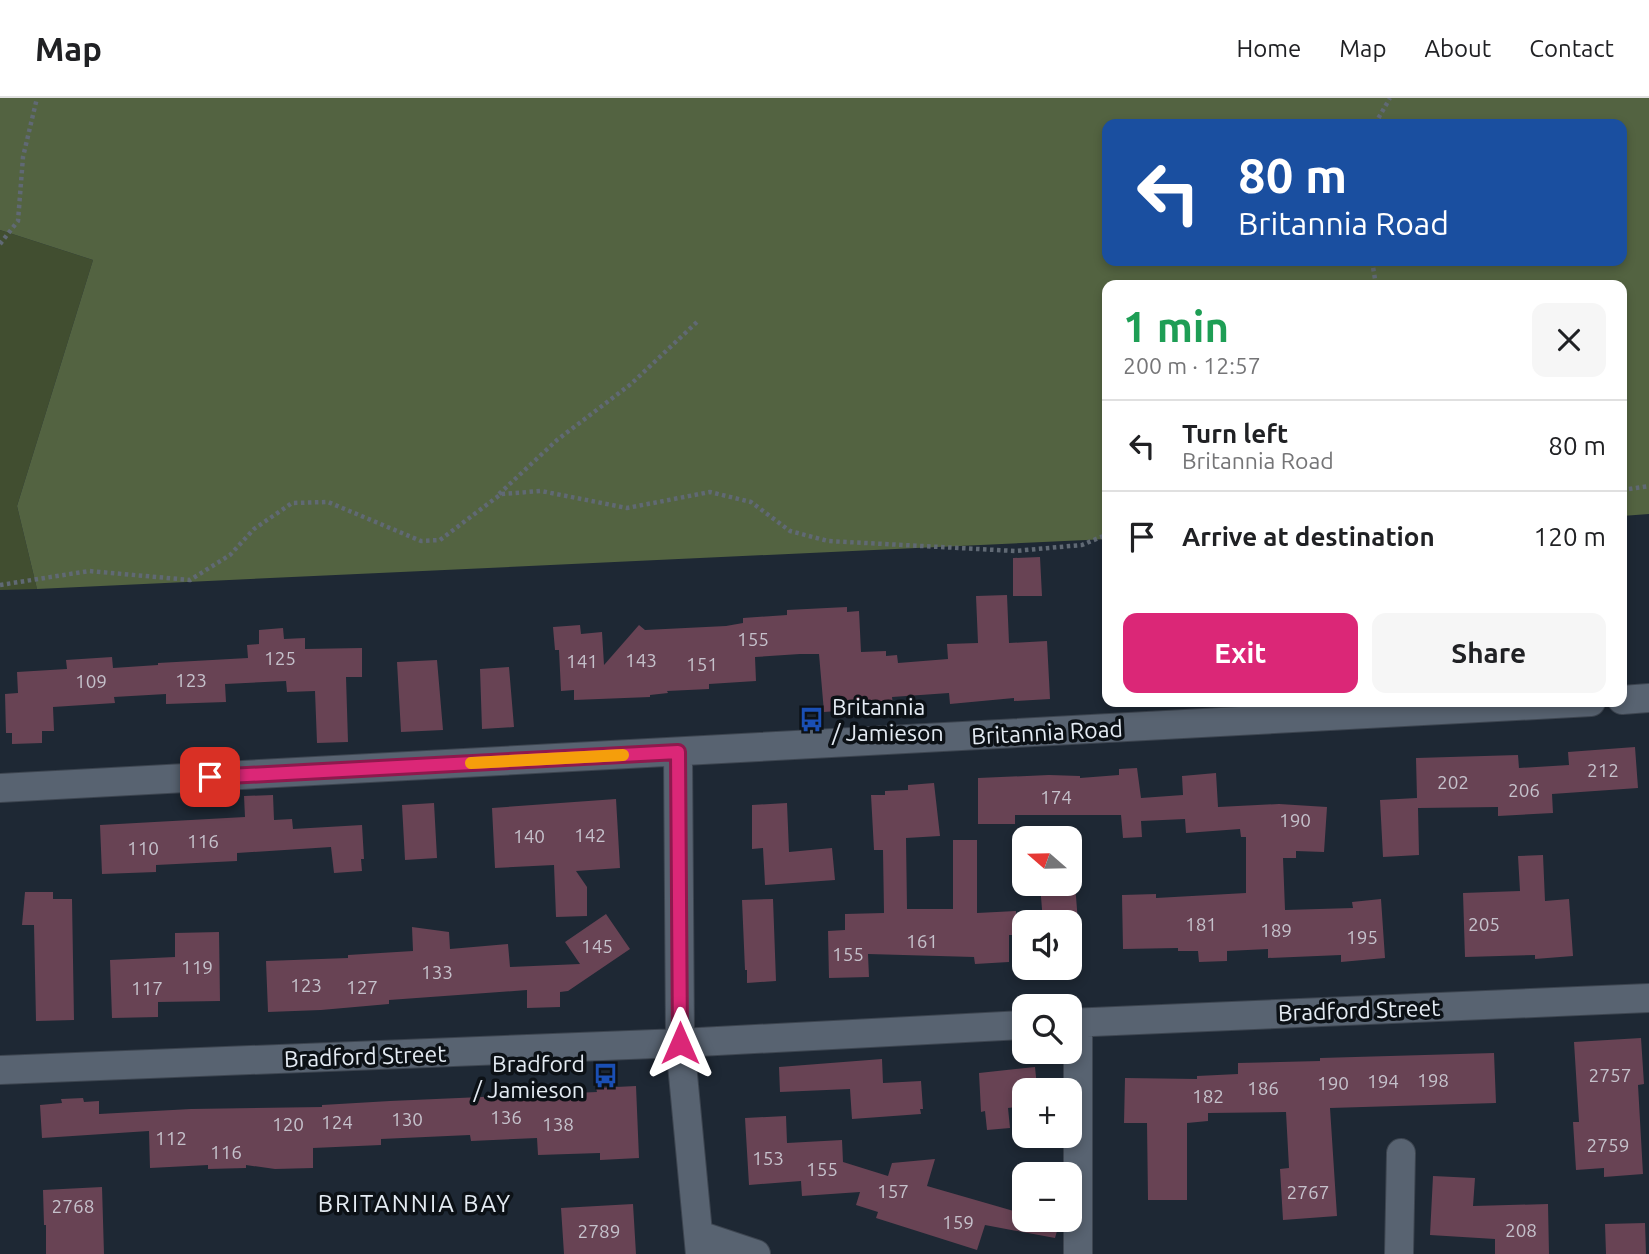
<!DOCTYPE html>
<html lang="en">
<head>
<meta charset="utf-8">
<style>
	:root { --surface:#fff; --page:#f6f6f6; --text:#202124; --muted:#757577; --line:#e0e0e0; --accent:#db2777 }
	body { margin:0; font-family:Ubuntu,sans-serif; background:var(--page); color:var(--text); height:100vh; display:flex; flex-direction:column; font-size:26px; white-space:nowrap }
	* { box-sizing:border-box; margin:0 }
	p { font-size:23px; color:var(--muted) }
	.icon { flex:none; width:38px; height:38px; fill:none; stroke:currentColor; stroke-width:2; stroke-linecap:round; stroke-linejoin:round }
	.map { position:relative; flex:1; overflow:hidden }
	.panel { position:absolute; left:1102px; top:182px; width:525px; height:427px; display:flex; flex-direction:column; background:var(--surface); border-radius:14px; box-shadow:0 4px 10px #0003 }
	.panel>* { flex:none }
	.guide { position:absolute; left:1102px; top:21px; width:525px; height:147px; border-radius:14px; box-shadow:0 4px 10px #0003; background:#1a4fa0; color:#fff; overflow:hidden }
	.needle { width:46px; rotate:290deg }
	.controls { position:absolute; left:1012px; top:728px; display:grid; gap:14px }
	.controls a { display:grid; place-items:center; width:70px; height:70px; border-radius:14px; background:var(--surface); box-shadow:0 4px 10px #0003; font-size:35px }
	.pin { position:absolute; display:grid; place-items:center; width:60px; height:60px; color:#fff; margin:-30px; border-radius:14px; box-shadow:0 4px 10px #0006 }
	.me { position:absolute; width:77px; margin:-38px; rotate:0deg; stroke-linejoin:round; filter:drop-shadow(0 0 5px #0008) }
	.turn { display:flex; align-items:center; gap:24px; height:147px; padding:0 21px; font-size:32px }
	.turn .icon { width:91px; height:91px; stroke-width:2.5 }
	.turn b { display:block; font-size:49px; line-height:60px }
	.round { display:grid; place-items:center; flex:none; width:74px; height:74px; border-radius:14px; background:var(--page) }
	.summary { display:flex; align-items:center; justify-content:space-between; height:119px; padding:0 21px }
	h1 { font-size:42px; font-weight:700; line-height:52px; color:#1e9e55 }
	.button { display:flex; gap:14px; margin-top:auto; padding:14px 21px }
	.button a { flex:1; height:80px; border-radius:14px; background:var(--accent); color:#fff; font-size:28px; font-weight:700; line-height:80px; text-align:center }
	.button a+a { background:var(--page); color:var(--text) }
	ul { padding:0; list-style:none }
	li { display:flex; align-items:center; gap:21px; height:91px; padding:0 21px; border-top:2px solid var(--line) }
	li div { flex:1 }
	li b { display:block; font-size:26px }
	li em { font-style:normal }
	header { display:flex; align-items:center; gap:42px; box-sizing:border-box; height:98px; padding:0 35px; background:var(--surface); border-bottom:2px solid var(--line) }
	header strong { font-size:33px }
	nav { display:flex; gap:38px; margin-inline-start:auto; font-size:24px }
	.map>svg:first-child { display:block }
	.green { fill:#414e30 }
	.forest { fill:#536341; fill-rule:evenodd }
	.building { fill:#684354 }
	.lines { fill:none; stroke-linecap:round; stroke-linejoin:round }
	.minor-casing { stroke:#3d4550; stroke-width:30 }
	.path { stroke:#606974; stroke-width:4.5; stroke-dasharray:3.5 3.5; stroke-linecap:butt }
	.minor { stroke:#586371; stroke-width:28 }
	.route-casing { stroke:#8e194d; stroke-width:18 }
	.route { stroke:#db2777; stroke-width:12 }
	.slow { stroke:#f59e0b; stroke-width:12 }
	.labels { text-anchor:middle; dominant-baseline:central; stroke-width:7; stroke-linejoin:round; paint-order:stroke }
	.number-label { font-size:19px; fill:#c5c1cb }
	.poi-label { font-size:23px; fill:#e4ebf3; stroke:#0c1116; text-anchor:start }
	.street-label { font-size:23px; fill:#e4ebf3; stroke:#0c1116 }
	.neighbourhood-label { font-size:24px; letter-spacing:2px; fill:#e4ebf3; stroke:#0c1116 }
</style>
</head>
<body>
<header>
<strong>Map</strong>
<nav><a>Home</a><a>Map</a><a>About</a><a>Contact</a></nav>
</header>
<div class="map">
<svg width="1649" height="1156" viewBox="0 0 1649 1156">
	<rect width="100%" height="100%" fill="#1e2834"/>
	<path class="green" d="M 0,132 L 93,162 L 17,408 L 37,491 L 0,492 Z"/>
	<path class="forest" d="M 0,0 L 1649,0 L 1649,416 L 1622,418 L 1622,187 L 1108,187 L 1108,441 L 37,491 L 17,408 L 93,162 L 0,132 ZM 1108,26 L 1622,26 L 1622,163 L 1108,163 Z"/>
	<path class="building" d="M 1040,459 L 1042,498 L 1013,498 L 1013,460 Z
		M 1007,497 L 1009,545 L 1047,543 L 1050,601 L 1014,603 L 1014,600 L 950,606 L 949,595 L 892,599 L 893,607 L 851,609 L 851,612 L 824,614 L 819,556 L 800,556 L 755,559 L 756,583 L 709,586 L 709,591 L 667,593 L 668,595 L 650,597 L 650,599 L 574,602 L 574,592 L 561,593 L 559,552 L 555,552 L 553,529 L 580,527 L 581,536 L 602,534 L 604,567 L 639,527 L 645,532 L 726,528 L 743,525 L 743,520 L 787,517 L 787,512 L 847,509 L 847,514 L 859,513 L 861,554 L 886,553 L 886,558 L 897,557 L 898,565 L 948,561 L 947,546 L 978,545 L 976,498 Z
		M 283,530 L 284,541 L 305,540 L 305,551 L 362,550 L 362,579 L 346,579 L 348,644 L 317,645 L 315,593 L 287,594 L 286,583 L 225,586 L 226,604 L 166,606 L 166,596 L 114,599 L 115,605 L 53,609 L 54,633 L 42,633 L 42,645 L 12,646 L 12,635 L 6,635 L 5,596 L 18,595 L 17,574 L 67,571 L 66,562 L 112,559 L 113,570 L 158,567 L 158,565 L 248,560 L 247,547 L 259,546 L 259,532 Z
		M 437,562 L 443,632 L 401,634 L 397,564 Z
		M 509,569 L 514,629 L 482,631 L 480,571 Z
		M 1635,649 L 1638,690 L 1552,696 L 1553,715 L 1498,718 L 1498,709 L 1418,710 L 1419,757 L 1383,759 L 1380,702 L 1417,700 L 1416,660 L 1518,657 L 1519,670 L 1569,667 L 1568,654 Z
		M 1137,670 L 1141,700 L 1183,697 L 1182,678 L 1216,675 L 1218,709 L 1279,706 L 1327,709 L 1324,754 L 1296,753 L 1296,760 L 1283,760 L 1285,812 L 1353,810 L 1352,804 L 1381,801 L 1385,860 L 1341,864 L 1341,857 L 1268,860 L 1268,851 L 1227,853 L 1227,863 L 1199,864 L 1198,853 L 1178,853 L 1178,850 L 1123,851 L 1122,797 L 1156,796 L 1156,800 L 1246,795 L 1246,739 L 1241,739 L 1240,731 L 1186,735 L 1185,721 L 1141,723 L 1142,739 L 1123,740 L 1121,717 L 1015,717 L 1015,726 L 978,726 L 978,680 L 1049,677 L 1080,678 L 1080,680 L 1119,677 L 1119,671 Z
		M 934,685 L 940,738 L 906,740 L 907,811 L 953,811 L 953,742 L 977,742 L 977,815 L 1016,813 L 1017,837 L 1009,837 L 1009,864 L 975,866 L 974,859 L 868,856 L 869,879 L 829,880 L 828,833 L 845,832 L 845,816 L 884,815 L 883,752 L 874,752 L 871,697 L 885,697 L 885,693 L 908,692 L 908,687 Z
		M 273,697 L 274,722 L 292,721 L 293,731 L 362,727 L 364,761 L 361,761 L 362,773 L 334,775 L 331,749 L 237,755 L 237,763 L 156,767 L 156,774 L 102,776 L 100,727 L 245,719 L 244,698 Z
		M 616,701 L 620,770 L 576,773 L 587,789 L 587,818 L 556,819 L 554,767 L 495,770 L 492,710 Z
		M 434,705 L 437,760 L 405,762 L 402,707 Z
		M 787,705 L 789,754 L 832,750 L 835,782 L 765,787 L 763,750 L 752,751 L 752,707 Z
		M 1543,757 L 1545,803 L 1569,801 L 1573,858 L 1535,861 L 1535,857 L 1465,859 L 1463,795 L 1520,793 L 1518,758 Z
		M 1040,786 L 1075,786 L 1078,824 L 1043,824 Z
		M 25,794 L 53,794 L 53,801 L 72,801 L 74,922 L 36,923 L 34,827 L 22,827 Z
		M 773,801 L 776,883 L 747,885 L 747,872 L 745,872 L 742,802 Z
		M 606,816 L 630,851 L 568,893 L 560,894 L 560,909 L 527,910 L 527,892 L 389,902 L 389,906 L 321,912 L 268,914 L 266,863 L 348,860 L 348,857 L 413,853 L 412,829 L 449,834 L 450,851 L 508,846 L 510,869 L 580,866 L 565,844 Z
		M 219,834 L 220,903 L 158,904 L 158,919 L 112,920 L 110,862 L 175,859 L 175,835 Z
		M 1641,940 L 1644,986 L 1638,987 L 1643,1076 L 1604,1079 L 1604,1070 L 1576,1072 L 1573,1024 L 1579,1024 L 1574,944 Z
		M 1494,955 L 1496,1005 L 1330,1010 L 1337,1118 L 1283,1122 L 1280,1071 L 1289,1070 L 1286,1014 L 1208,1015 L 1208,1023 L 1187,1025 L 1187,1102 L 1148,1102 L 1147,1025 L 1124,1025 L 1125,980 L 1197,981 L 1197,978 L 1238,976 L 1238,965 L 1320,963 L 1320,960 Z
		M 882,961 L 883,985 L 921,983 L 923,1011 L 920,1011 L 921,1016 L 852,1021 L 850,991 L 780,994 L 779,969 Z
		M 1035,969 L 1037,989 L 1035,989 L 1035,992 L 1024,992 L 1024,1008 L 1008,1010 L 1010,1030 L 987,1032 L 985,1013 L 981,1014 L 979,975 Z
		M 636,988 L 639,1060 L 600,1062 L 600,1055 L 538,1057 L 537,1040 L 471,1043 L 470,1037 L 381,1041 L 381,1047 L 313,1050 L 313,1070 L 275,1071 L 246,1067 L 246,1070 L 208,1071 L 208,1067 L 150,1070 L 149,1033 L 42,1040 L 40,1007 L 62,1005 L 61,1001 L 83,1000 L 84,1004 L 99,1003 L 99,1016 L 191,1011 L 322,1009 L 322,1007 L 390,1003 L 597,994 L 596,990 Z
		M 786,1018 L 787,1045 L 842,1042 L 843,1064 L 888,1078 L 892,1065 L 935,1061 L 927,1088 L 1024,1116 L 1024,1122 L 1044,1122 L 1059,1126 L 1055,1140 L 985,1127 L 977,1152 L 876,1120 L 878,1114 L 856,1107 L 860,1094 L 802,1098 L 801,1083 L 749,1087 L 745,1020 Z
		M 1433,1078 L 1475,1080 L 1473,1108 L 1548,1106 L 1549,1156 L 1495,1156 L 1495,1141 L 1430,1137 Z
		M 102,1089 L 104,1156 L 46,1156 L 46,1127 L 44,1127 L 43,1092 Z
		M 633,1106 L 636,1156 L 564,1156 L 561,1110 Z
		M 1645,1125 L 1646,1156 L 1606,1156 L 1605,1126 Z"/>
	<g class="lines">
		<defs>
			<path id="minor" d="M 1622,602 L 1649,600
				M 678,655 L 680,945 L 700,1156
				M 0,690 L 1591,604
				M 1078,924 L 1078,1156
				M 1069,925 L 1649,900
				M 0,972 L 680,945 L 1024,927
				M 699,1137 L 756,1156
				M 1399,1156 L 1401,1055"/>
		</defs>
		<use href="#minor" class="minor-casing"/>
		<path class="path" d="M 1375,26 L 1390,0
			M 0,146 L 18,123 L 23,59 L 37,0
			M 1372,163 L 1376,187
			M 1622,392 L 1649,388
			M 499,396 L 557,342 L 631,286 L 698,223
			M 0,487 L 89,473 L 190,482 L 230,457 L 254,431 L 292,405 L 328,404 L 421,443 L 440,442 L 501,396 L 541,393 L 627,410 L 710,394 L 751,404 L 790,433 L 828,443 L 1015,453 L 1082,447 L 1108,436"/>
		<use href="#minor" class="minor"/>
	</g>
	<g class="lines">
		<defs>
			<path id="route" d="M 210,679 L 678,654 L 680,945"/>
		</defs>
		<use href="#route" class="route-casing"/>
		<use href="#route" class="route"/>
		<path class="slow" d="M 471,665 L 623,657"/>
	</g>
	<defs>
		<symbol id="bus-bare" viewBox="-9 -9 18 18"><path d="M-5-6H5V4H4V6H2V4H-2V6H-4V4H-5ZM-3.5-4V0h7V-4ZM-3.5 1.2v1.5H-2V1.2ZM2 1.2v1.5H3.5V1.2Z" fill="#1a4fb4" stroke="#0c1116" stroke-width="2.5" paint-order="stroke"/></symbol>
	</defs>
	<g fill-rule="evenodd">
		<use href="#bus-bare" x="794" y="604" width="35" height="35"/>
		<use href="#bus-bare" x="588" y="960" width="35" height="35"/>
	</g>
	<g class="labels">
		<g class="number-label">
			<text x="753" y="541">155</text>
			<text x="280" y="560">125</text>
			<text x="641" y="562">143</text>
			<text x="582" y="563">141</text>
			<text x="702" y="566">151</text>
			<text x="191" y="582">123</text>
			<text x="91" y="583">109</text>
			<text x="1603" y="672">212</text>
			<text x="1453" y="684">202</text>
			<text x="1524" y="692">206</text>
			<text x="1056" y="699">174</text>
			<text x="1295" y="722">190</text>
			<text x="590" y="737">142</text>
			<text x="529" y="738">140</text>
			<text x="203" y="743">116</text>
			<text x="143" y="750">110</text>
			<text x="1201" y="826">181</text>
			<text x="1484" y="826">205</text>
			<text x="1276" y="832">189</text>
			<text x="1362" y="839">195</text>
			<text x="922" y="843">161</text>
			<text x="597" y="848">145</text>
			<text x="848" y="856">155</text>
			<text x="197" y="869">119</text>
			<text x="437" y="874">133</text>
			<text x="306" y="887">123</text>
			<text x="362" y="889">127</text>
			<text x="147" y="890">117</text>
			<text x="1610" y="977">2757</text>
			<text x="1433" y="982">198</text>
			<text x="1383" y="983">194</text>
			<text x="1333" y="985">190</text>
			<text x="1263" y="990">186</text>
			<text x="1208" y="998">182</text>
			<text x="506" y="1019">136</text>
			<text x="407" y="1021">130</text>
			<text x="337" y="1024">124</text>
			<text x="288" y="1026">120</text>
			<text x="558" y="1026">138</text>
			<text x="171" y="1040">112</text>
			<text x="1608" y="1047">2759</text>
			<text x="226" y="1054">116</text>
			<text x="768" y="1060">153</text>
			<text x="822" y="1071">155</text>
			<text x="893" y="1093">157</text>
			<text x="1308" y="1094">2767</text>
			<text x="73" y="1108">2768</text>
			<text x="958" y="1124">159</text>
			<text x="1521" y="1132">208</text>
			<text x="599" y="1133">2789</text>
		</g>
		<g class="poi-label">
			<text x="832" y="608">Britannia<tspan x="832" dy="26">/ Jamieson</tspan></text>
			<text x="585" y="965" text-anchor="end">Bradford<tspan x="585" dy="26">/ Jamieson</tspan></text>
		</g>
		<g class="street-label">
			<text transform="translate(1047 634) rotate(-3)">Britannia Road</text>
			<text transform="translate(1359 912) rotate(-2)">Bradford Street</text>
			<text transform="translate(365 958) rotate(-2)">Bradford Street</text>
		</g>
		<g class="neighbourhood-label">
			<text x="415" y="1105">BRITANNIA BAY</text>
		</g>
	</g>
</svg>
<div class="controls">
<a><svg class="needle" viewBox="-14 -14 28 28"><path d="M0-13l5 13h-10z" fill="#e53935"/><path d="M0 13l5-13h-10z" fill="#757577"/></svg></a>
<a><svg class="icon" aria-label="sound" viewBox="0 0 24 24"><path d="M4 9h4l5-4v14l-5-4H4zM17 9q2 3 0 6"/></svg></a>
<a><svg class="icon" aria-label="search" viewBox="0 0 24 24"><circle cx="10" cy="10" r="6"/><path d="M15 15l6 6"/></svg></a>
<a>+</a>
<a>−</a>
</div>
<div class="pin" style="left:210px;top:679px;background:#d93025"><svg class="icon" aria-label="arrive" viewBox="0 0 24 24"><path d="M6 21V4h12l-3 4 3 4H6"/></svg></div>
<svg class="me" style="left:680px;top:945px" viewBox="-20 -20 40 40"><path d="M0-17L14 15 0 8-14 15z" fill="#db2777" stroke="#fff" stroke-width="4"/></svg>
<div class="guide">
<div class="turn"><svg class="icon" aria-label="left" viewBox="0 0 24 24"><path d="M17 20v-9H6M10 6l-5 5 5 5"/></svg><div><b>80 m</b>Britannia Road</div></div>
</div>
<section class="panel">
<div class="summary"><div><h1>1 min</h1><p>200 m · 12:57</p></div><a class="round"><svg class="icon" aria-label="close" viewBox="0 0 24 24"><path d="M6 6l12 12M18 6L6 18"/></svg></a></div>
<ul>
<li><svg class="icon" aria-label="left" viewBox="0 0 24 24"><path d="M17 20v-9H6M10 6l-5 5 5 5"/></svg><div><b>Turn left</b><p>Britannia Road</p></div><em>80 m</em></li>
<li><svg class="icon" aria-label="arrive" viewBox="0 0 24 24"><path d="M6 21V4h12l-3 4 3 4H6"/></svg><div><b>Arrive at destination</b></div><em>120 m</em></li>
</ul>
<div class="button"><a>Exit</a><a>Share</a></div>
</section>
</div>
</body>
</html>
